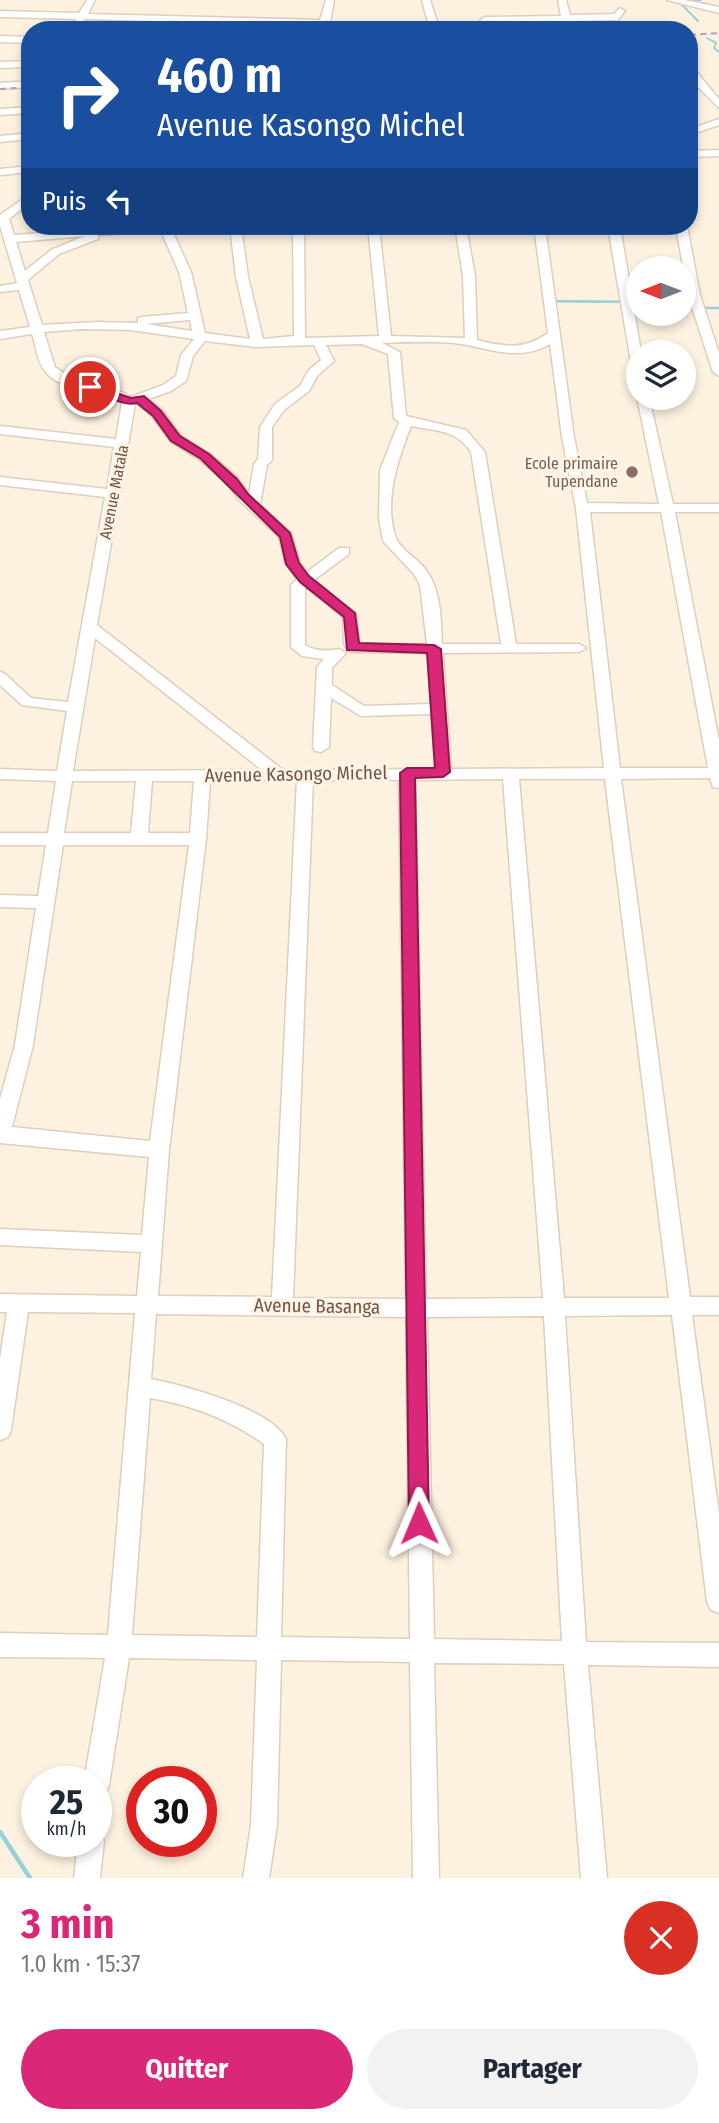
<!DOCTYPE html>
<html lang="fr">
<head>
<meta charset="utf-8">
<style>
	:root { --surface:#fff; --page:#f2f2f3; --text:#1f2937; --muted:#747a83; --accent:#db2777 }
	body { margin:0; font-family:"Fira Sans Condensed",sans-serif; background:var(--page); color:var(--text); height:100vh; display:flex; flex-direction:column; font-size:26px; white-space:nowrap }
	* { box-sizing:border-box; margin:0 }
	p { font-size:23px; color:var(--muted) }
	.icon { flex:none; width:38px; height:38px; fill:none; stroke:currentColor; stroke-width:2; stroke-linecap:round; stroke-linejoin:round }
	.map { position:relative; height:1878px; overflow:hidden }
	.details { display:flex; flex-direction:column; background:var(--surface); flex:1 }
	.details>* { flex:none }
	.top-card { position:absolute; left:21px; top:21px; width:677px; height:214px; border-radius:28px; box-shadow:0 4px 10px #0003; background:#1a4fa0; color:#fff; overflow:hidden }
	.needle { width:46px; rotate:270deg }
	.tools { position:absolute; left:626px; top:256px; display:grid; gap:14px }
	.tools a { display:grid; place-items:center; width:70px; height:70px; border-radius:50%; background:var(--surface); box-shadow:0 4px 10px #0003; font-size:35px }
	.speed { position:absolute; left:21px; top:1766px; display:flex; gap:14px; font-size:35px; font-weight:700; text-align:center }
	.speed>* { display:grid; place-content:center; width:91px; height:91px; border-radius:50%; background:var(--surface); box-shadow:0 4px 10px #0003; line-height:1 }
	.speed small { font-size:18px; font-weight:400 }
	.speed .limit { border:10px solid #d22; background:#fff; color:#111 }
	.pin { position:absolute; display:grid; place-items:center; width:60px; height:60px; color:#fff; margin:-30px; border:4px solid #fff; border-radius:50%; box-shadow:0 2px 7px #0007 }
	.me { position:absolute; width:77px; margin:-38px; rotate:359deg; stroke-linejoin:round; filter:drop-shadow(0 0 5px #0008) }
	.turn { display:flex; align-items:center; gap:24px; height:147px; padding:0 21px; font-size:32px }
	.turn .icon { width:91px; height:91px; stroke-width:2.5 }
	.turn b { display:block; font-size:49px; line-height:60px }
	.then { display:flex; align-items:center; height:66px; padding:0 21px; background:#0003; gap:14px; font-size:26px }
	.round { display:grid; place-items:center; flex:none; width:74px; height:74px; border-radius:37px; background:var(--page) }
	.headline { display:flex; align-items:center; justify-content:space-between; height:119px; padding:0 21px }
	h1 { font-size:42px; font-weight:700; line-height:52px; color:var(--accent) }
	.primary-button { display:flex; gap:14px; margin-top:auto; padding:14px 21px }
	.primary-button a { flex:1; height:80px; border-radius:42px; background:var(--accent); color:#fff; font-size:28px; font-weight:700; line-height:80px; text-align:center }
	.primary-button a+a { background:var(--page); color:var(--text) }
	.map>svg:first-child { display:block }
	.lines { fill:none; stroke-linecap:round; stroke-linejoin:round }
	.stream-far2 { stroke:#99cfd9; stroke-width:2 }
	.stream-far1 { stroke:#99cfd9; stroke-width:2.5 }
	.stream { stroke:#99cfd9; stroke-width:4.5 }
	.minor-casing { stroke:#e1cdbb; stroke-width:3 }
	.minor { fill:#fff; fill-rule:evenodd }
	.rail { stroke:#b39ec6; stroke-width:2; stroke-dasharray:6 4.5; stroke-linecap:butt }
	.route { fill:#db2777; stroke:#8e194d; stroke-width:2 }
	.education-dot { fill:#8d6e63; stroke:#fff5e6; stroke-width:2.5 }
	.labels { text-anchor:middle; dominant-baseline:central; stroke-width:6; stroke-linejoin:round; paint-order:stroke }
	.far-education-label { font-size:16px; fill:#785e54; stroke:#fff5e6; text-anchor:end }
	.far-street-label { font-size:16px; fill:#745646; stroke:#fff5e6 }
	.street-label { font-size:19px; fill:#745646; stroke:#fff5e6 }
</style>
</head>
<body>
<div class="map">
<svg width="719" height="1878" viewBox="0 0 719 1878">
	<rect width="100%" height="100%" fill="#fdf1df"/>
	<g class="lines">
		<path class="stream-far2" d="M 694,0 L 701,0
			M 681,4 L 698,21
			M 707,38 L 716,43 L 714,48 L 719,52
			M 543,301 L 639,302"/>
		<path class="stream-far1" d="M 543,301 L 639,302
			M 684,308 L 719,308"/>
		<path class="stream" d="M 0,1832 L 30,1878"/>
		<defs>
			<path id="minor" d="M 87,0 L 95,0 L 88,14 L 320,20 L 326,0 L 334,0 L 330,22 L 320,26 L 85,19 L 80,30 L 71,30 L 76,19 L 0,17 L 0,11 L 79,13 Z
				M 422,0 L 430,0 L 440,30 L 430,30 Z
				M 558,0 L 566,0 L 570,15 L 614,14 L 620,8 L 625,11 L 618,20 L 571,21 L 574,30 L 564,30 L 562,21 L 485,23 L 480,20 L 485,17 L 561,16 Z
				M 667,0 L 684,0 L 719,7 L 719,13 Z
				M 0,36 L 30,37 L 30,43 L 0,42 Z
				M 30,61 L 30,67 L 0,68 L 0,62 Z
				M 690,64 L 719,99 L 719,108 L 690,79 Z
				M 30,81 L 30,87 L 0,89 L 0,83 Z
				M 30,107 L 30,113 L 0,115 L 0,109 Z
				M 719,119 L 719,125 L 690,135 L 690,129 Z
				M 30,133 L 30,139 L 0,142 L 0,136 Z
				M 719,150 L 719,156 L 690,157 L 690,151 Z
				M 30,166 L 30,172 L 0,175 L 0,169 Z
				M 30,194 L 30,202 L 9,219 L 14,235 L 138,226 L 182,226 L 172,230 L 191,272 L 205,333 L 250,339 L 236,277 L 230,226 L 241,226 L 248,277 L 263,339 L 294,336 L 293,226 L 304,226 L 305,338 L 379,336 L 368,226 L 379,226 L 391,336 L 465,338 L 463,276 L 455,226 L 466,226 L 475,276 L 477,340 C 504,347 525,350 548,333 L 534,226 L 545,226 L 574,437 L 587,503 L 659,504 L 637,397 L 639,394 L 639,397 L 649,397 L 673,504 L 719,504 L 719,512 L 675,512 L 719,741 L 719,788 L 713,787 L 710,778 L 621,779 L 690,1297 L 719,1297 L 719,1315 L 692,1315 L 719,1514 L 719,1613 L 711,1610 L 707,1602 L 672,1315 L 565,1316 L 586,1642 L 719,1643 L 719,1667 L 588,1665 L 607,1878 L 581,1878 L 564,1664 L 434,1663 L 439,1878 L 413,1878 L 410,1662 L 281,1660 L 277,1825 L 269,1878 L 243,1878 L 251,1825 L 257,1660 L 129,1658 L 109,1785 L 105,1794 L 96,1797 L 96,1782 L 84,1782 L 105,1658 L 0,1657 L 0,1633 L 108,1635 L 135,1313 L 28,1312 L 11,1430 L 8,1437 L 0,1440 L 0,1359 L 7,1312 L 0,1312 L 0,1294 L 137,1296 L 141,1252 L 0,1245 L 0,1229 L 142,1235 L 149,1157 L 0,1143 L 0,1099 L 15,1045 L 36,908 L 0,907 L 0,895 L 38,896 L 46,845 L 0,845 L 0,833 L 48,833 L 56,781 L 0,779 L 0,769 L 57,771 L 67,711 L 22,705 L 0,685 L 0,672 L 5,674 L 31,698 L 68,702 L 105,497 L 0,485 L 0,477 L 107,489 L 114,447 L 0,434 L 0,426 L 116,439 L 122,402 C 100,387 62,394 45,371 C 37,362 36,345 32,334 L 0,339 L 0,331 L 30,327 L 19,290 L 0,292 L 0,286 L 17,283 L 0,226 L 0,215 ZM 161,231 L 179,272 L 188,313 L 142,317 L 138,318 L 138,323 L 97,322 L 42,325 L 28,280 L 59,254 L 98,239 L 98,235 ZM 85,236 L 51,250 L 25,271 L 16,242 ZM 190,320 L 192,331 L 146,324 ZM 81,329 L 130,330 L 194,339 L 181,355 L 176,376 L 163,385 L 131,397 C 107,381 77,386 55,367 L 44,332 ZM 205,341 L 256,347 L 314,345 L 321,360 L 308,371 L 300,386 L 275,404 L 260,427 L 258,459 L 254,464 L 249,494 L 238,478 L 210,454 L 181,436 L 162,410 L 148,399 L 171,391 L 186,381 L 193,356 ZM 382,343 C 406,342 430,341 454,343 C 487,347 518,363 550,344 L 562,437 L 576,508 L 604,768 L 451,769 L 443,653 L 579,652 L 586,648 L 579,644 L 516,644 L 485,452 L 466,430 L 406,416 L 400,352 ZM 362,344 L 388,354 L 394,418 L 399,422 L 380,470 L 379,519 L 383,541 L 414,574 L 420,585 L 427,644 L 359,645 L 357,616 L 314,580 L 349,554 L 349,548 L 339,548 L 307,572 L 300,563 L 291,533 L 260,505 L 267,465 L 272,460 L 272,427 L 284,410 L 309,391 L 317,376 L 334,361 L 326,345 ZM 137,403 L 152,416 L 171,442 L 200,460 L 228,484 L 239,500 L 279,537 L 286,564 L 297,579 L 291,585 L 291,647 L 302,656 L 324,659 L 317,667 L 313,747 L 315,751 L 321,752 L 329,747 L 331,698 L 361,716 L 432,714 L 435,769 L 283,770 L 97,625 L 135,404 ZM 411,426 C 435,431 456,429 471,452 L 501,644 L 442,644 C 441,620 441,590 426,570 C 418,559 401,550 396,538 C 383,502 398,459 411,426 ZM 590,512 L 661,512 L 708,768 L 620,768 ZM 305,586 L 343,617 L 344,644 L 350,652 L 428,653 L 431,704 L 364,706 L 332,685 L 332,668 L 346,653 L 339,649 C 328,651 316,652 305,645 ZM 95,638 L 262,770 L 73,771 ZM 503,779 L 543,1298 L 426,1299 L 415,780 ZM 519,779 L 605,779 L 669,1298 L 564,1298 ZM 297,780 L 272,1297 L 158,1296 L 169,1150 L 206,839 L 210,781 ZM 313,780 L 399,780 L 406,1299 L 293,1298 ZM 72,781 L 136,781 L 131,833 L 64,833 ZM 152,781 L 194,781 L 190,833 L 148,833 ZM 63,845 L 189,845 L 150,1141 L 12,1127 L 33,1045 ZM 156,1314 L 406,1317 L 410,1639 L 281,1637 L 286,1439 C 272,1409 183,1385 151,1379 ZM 544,1316 L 562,1641 L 434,1639 L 427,1317 ZM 150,1398 C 192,1405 229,1419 264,1444 L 257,1637 L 132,1635 Z
				M 608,226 L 620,226 L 641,352 L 639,352 L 639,378 L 633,374 Z
				M 676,226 L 687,226 L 700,295 L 719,353 L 719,376 L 713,372 L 688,295 Z
				M 96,1830 L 100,1832 L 104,1841 L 100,1878 L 74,1878 L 78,1841 L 96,1841 Z"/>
		</defs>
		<use href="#minor" class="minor-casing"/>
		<use href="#minor" class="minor"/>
		<path class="rail" d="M 690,35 L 719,33
			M 0,89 L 30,87"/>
	</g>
	<path class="route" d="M 90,384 L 131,398 L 144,396 L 161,411 L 180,436 L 209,454 L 237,479 L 248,494 L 290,533 L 299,563 L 309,576 L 355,613 L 359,643 L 434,645 L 441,649 L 450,772 L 443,777 L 415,778 L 429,1523 L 426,1530 L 419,1532 L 412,1530 L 409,1523 L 400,773 L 407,768 L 435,768 L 427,653 L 347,650 L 344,617 L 300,582 L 286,564 L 280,537 L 201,459 L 171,441 L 153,416 L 137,403 C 122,407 102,393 86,389 L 85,387 Z"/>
	<circle class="education-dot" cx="632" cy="472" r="7"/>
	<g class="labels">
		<g class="far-education-label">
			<text x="618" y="463">Ecole primaire<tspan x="618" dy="18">Tupendane</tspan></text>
		</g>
		<g class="far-street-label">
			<text transform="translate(114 492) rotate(-79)">Avenue Matala</text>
		</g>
		<g class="street-label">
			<text transform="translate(296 774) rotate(-1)">Avenue Kasongo Michel</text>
			<text transform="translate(317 1306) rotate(1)">Avenue Basanga</text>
		</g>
	</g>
</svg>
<div class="tools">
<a><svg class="needle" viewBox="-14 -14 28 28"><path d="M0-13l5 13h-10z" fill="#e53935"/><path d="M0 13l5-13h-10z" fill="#747a83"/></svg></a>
<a><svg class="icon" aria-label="layers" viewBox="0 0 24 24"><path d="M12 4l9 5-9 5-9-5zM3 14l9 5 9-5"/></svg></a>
</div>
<div class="speed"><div>25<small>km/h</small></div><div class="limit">30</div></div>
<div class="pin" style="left:90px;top:387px;background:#d93025"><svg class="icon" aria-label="arrive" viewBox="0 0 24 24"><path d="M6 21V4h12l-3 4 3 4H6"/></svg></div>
<svg class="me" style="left:419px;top:1523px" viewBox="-20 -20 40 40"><path d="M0-17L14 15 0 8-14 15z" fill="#db2777" stroke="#fff" stroke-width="4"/></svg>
<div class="top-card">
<div class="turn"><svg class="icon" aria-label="right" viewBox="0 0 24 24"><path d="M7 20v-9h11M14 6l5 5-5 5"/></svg><div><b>460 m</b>Avenue Kasongo Michel</div></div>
<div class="then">Puis<svg class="icon" aria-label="left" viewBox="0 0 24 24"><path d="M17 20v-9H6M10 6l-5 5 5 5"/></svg></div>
</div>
</div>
<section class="details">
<div class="headline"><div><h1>3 min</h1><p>1.0 km · 15:37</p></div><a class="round" style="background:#d93025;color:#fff"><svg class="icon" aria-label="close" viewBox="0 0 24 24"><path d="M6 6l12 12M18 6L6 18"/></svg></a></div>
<div class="primary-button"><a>Quitter</a><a>Partager</a></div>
</section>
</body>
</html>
